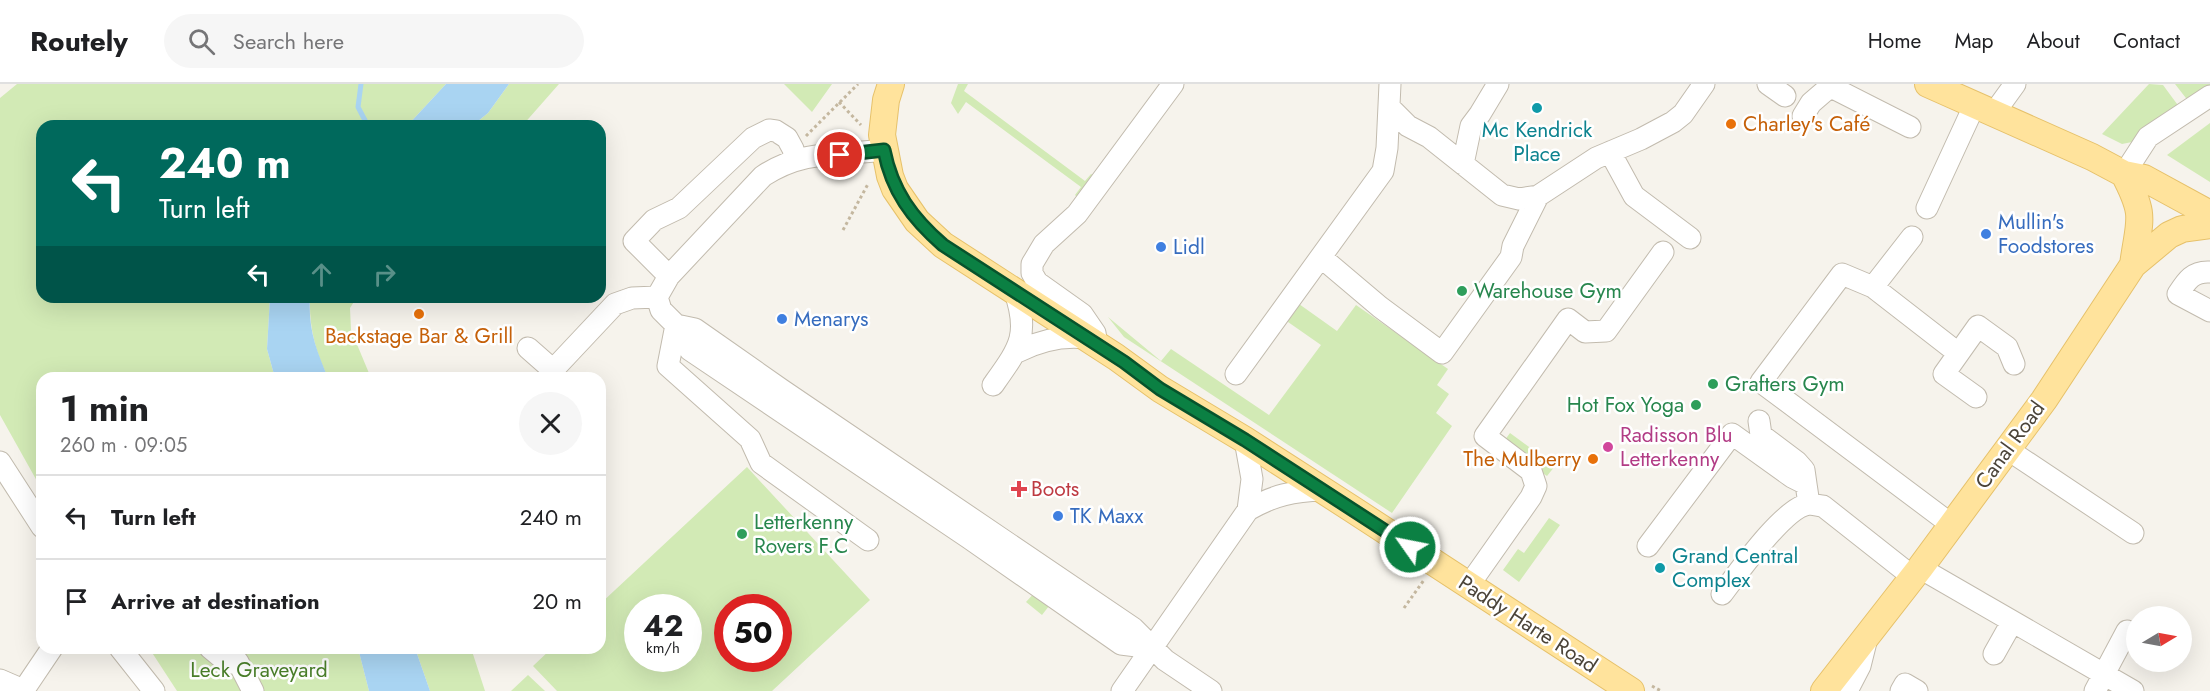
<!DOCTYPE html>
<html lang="en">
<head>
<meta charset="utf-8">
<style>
	:root { --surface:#fff; --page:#f6f6f6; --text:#202124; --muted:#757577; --line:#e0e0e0 }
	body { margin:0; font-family:Jost,sans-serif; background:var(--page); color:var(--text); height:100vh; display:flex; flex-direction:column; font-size:22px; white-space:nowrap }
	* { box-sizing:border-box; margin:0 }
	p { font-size:20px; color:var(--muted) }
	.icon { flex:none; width:33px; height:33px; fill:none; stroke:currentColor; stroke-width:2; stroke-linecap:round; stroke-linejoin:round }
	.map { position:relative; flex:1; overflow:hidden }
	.panel { position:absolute; left:36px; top:288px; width:570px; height:282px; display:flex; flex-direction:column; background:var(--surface); border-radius:18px; box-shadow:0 6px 24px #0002 }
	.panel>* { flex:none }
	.hud { position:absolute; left:36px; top:36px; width:570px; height:183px; border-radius:18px; box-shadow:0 6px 24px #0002; background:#00695c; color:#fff; overflow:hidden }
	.needle { width:39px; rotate:80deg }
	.buttons { position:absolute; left:2126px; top:522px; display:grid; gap:12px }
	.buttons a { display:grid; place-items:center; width:66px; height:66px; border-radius:50%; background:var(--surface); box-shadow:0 6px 24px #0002; font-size:30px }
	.speed { position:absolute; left:624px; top:510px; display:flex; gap:12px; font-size:30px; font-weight:700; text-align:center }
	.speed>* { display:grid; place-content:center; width:78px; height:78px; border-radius:50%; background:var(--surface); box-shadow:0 6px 24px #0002; line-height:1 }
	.speed small { font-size:15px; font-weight:400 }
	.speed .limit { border:9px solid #d22; background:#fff; color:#111 }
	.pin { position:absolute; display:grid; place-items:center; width:51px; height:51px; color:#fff; margin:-26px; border:3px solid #fff; border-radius:50%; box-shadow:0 2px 6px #0007 }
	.me { position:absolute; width:66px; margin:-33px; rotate:303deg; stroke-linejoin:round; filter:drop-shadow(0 0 4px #0008) }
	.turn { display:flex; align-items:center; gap:21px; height:126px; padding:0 24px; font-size:27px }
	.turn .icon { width:78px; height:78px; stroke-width:2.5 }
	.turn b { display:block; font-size:42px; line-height:51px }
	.lanes { display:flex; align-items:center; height:57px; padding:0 24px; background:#0003; justify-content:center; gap:30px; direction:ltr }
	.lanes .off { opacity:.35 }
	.round { display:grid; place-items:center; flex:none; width:63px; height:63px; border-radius:32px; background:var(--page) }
	.headline { display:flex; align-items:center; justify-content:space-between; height:102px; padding:0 24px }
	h1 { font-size:36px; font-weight:700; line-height:45px }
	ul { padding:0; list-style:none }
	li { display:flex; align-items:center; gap:18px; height:84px; padding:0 24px; border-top:2px solid var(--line) }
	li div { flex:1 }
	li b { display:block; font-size:22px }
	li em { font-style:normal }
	header { display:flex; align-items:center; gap:36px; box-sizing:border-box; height:84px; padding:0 30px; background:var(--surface); border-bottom:2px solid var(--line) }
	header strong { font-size:28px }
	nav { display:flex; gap:33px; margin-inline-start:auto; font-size:21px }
	.search { width:420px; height:54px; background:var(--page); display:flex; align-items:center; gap:15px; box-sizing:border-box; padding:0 21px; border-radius:33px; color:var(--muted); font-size:22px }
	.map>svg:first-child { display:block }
	.green { fill:#d2eab5; fill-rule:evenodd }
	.water { fill:#a9d4f2 }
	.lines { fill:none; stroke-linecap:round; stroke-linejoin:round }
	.stream { stroke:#a9d4f2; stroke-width:5 }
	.minor-casing { stroke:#c2bbae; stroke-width:23 }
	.major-casing { stroke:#e6c16a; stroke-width:28 }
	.path { stroke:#c4b79f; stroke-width:3; stroke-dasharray:3 3; stroke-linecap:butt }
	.minor { stroke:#fff; stroke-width:21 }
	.major { stroke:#ffe39c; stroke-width:26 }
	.route-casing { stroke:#07532c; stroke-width:15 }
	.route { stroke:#0b8043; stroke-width:10 }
	.culture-dot { fill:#0f9aa8; stroke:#fff; stroke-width:2 }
	.food-dot { fill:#e8710a; stroke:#fff; stroke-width:2 }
	.shop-dot { fill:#3f7fe0; stroke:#fff; stroke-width:2 }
	.leisure-dot { fill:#2e9e5b; stroke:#fff; stroke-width:2 }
	.hotel-dot { fill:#d1479c; stroke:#fff; stroke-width:2 }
	.health-dot { fill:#e0444e; stroke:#fff; stroke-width:2 }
	.labels { text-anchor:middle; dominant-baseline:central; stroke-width:5; stroke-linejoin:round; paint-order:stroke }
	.food-label { font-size:21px; fill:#c56008; stroke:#fff; text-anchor:start }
	.culture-label { font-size:21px; fill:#0d838f; stroke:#fff }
	.shop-label { font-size:21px; fill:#366cbe; stroke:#fff; text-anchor:start }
	.leisure-label { font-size:21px; fill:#27864d; stroke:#fff; text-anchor:start }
	.hotel-label { font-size:21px; fill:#b23c85; stroke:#fff; text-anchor:start }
	.street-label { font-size:21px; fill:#4b4439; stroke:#fff }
	.health-label { font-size:21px; fill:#be3a42; stroke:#fff; text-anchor:start }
	.park-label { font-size:21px; fill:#4a7f2a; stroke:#fff }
</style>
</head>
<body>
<header>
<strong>Routely</strong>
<div class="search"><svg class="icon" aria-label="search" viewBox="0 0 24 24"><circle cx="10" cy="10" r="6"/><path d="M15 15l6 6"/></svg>Search here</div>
<nav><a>Home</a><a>Map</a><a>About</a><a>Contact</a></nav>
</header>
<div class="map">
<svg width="2210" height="607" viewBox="0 0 2210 607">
	<rect width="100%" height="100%" fill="#f6f3ec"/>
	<path class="green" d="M 17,0 L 446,0 L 407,42 L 42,42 L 42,213 L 270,213 L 267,265 L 275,294 L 42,294 L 42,406 L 0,331 L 0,14 Z
		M 509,0 L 559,0 L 522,42 L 472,42 L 488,29 Z
		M 784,0 L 832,0 L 812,28 Z
		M 958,0 L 968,0 L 964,7 L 1085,97 L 1091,90 L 1095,92 L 1078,114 L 1075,111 L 1081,103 L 966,18 L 958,30 L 951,19 Z
		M 2149,0 L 2163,1 L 2180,24 L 2132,58 L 2122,60 L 2102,50 Z
		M 2175,0 L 2210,0 L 2210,3 L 2189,18 Z
		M 2210,39 L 2210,98 L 2167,71 Z
		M 310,213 L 357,213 L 350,224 L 351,246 L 371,294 L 328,294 C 315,267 309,243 310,213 Z
		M 1299,220 L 1337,247 L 1356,221 L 1448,285 L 1437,301 L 1449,310 L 1436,329 L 1452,342 L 1392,429 L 1124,253 L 1108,233 L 1161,277 L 1171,265 L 1269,331 L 1321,261 L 1288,238 L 1290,227 Z
		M 1510,349 L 1555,382 L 1547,392 L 1502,360 Z
		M 747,383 L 870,516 L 772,607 L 557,607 L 533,582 L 552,564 L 600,564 L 600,520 ZM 638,524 L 688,524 L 688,574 L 638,574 ZM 728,524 L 778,524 L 778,574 L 728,574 Z
		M 1549,434 L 1560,441 L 1519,498 L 1503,486 L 1518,465 L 1524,469 Z
		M 1036,507 L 1049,522 L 1042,531 L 1026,518 Z
		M 149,564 L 358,564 L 369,607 L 177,607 Z
		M 415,564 L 471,564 L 485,607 L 430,607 Z
		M 528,591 L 545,607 L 511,607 Z"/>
	<path class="water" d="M 446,0 L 509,0 L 488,29 L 472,42 L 407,42 Z
		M 270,213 L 310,213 C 308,245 316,265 328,294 L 275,294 L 267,265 Z
		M 358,564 L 415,564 L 430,607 L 369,607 Z"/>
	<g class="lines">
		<path class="stream" d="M 361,0 L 358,23 L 368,42"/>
		<defs>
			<path id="minor" d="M 1768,0 L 1785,12
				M 1831,3 L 1910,43
				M 1390,24 L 1408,42 L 1429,53 L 1502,111 L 1519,115 L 1538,112 L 1596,74 L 1641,55 L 1673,38 L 1683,30 L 1704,0
				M 1994,29 L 2015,0
				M 1803,32 L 1811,19 L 1833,0
				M 884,66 C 837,72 804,65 763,92 L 669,192 L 657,213 L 661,226 L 676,241 L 695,245 L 782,306 L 1133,544 L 1165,576 L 1211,607
				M 1610,68 L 1634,112 L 1690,154
				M 1463,80 L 1471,42 L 1480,30 L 1498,0
				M 2124,90 L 2148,53 L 2210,12
				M 1927,124 L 1975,20
				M 1912,153 L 1873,203 L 1958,269
				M 1322,174 L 1380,223 L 1442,269 L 1511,173 L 1513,162 L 1538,112
				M 2210,188 C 2193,187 2187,196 2178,210 L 2210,227
				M 669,192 L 634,157 L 654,136 L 679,124 L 753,54 L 769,46 L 776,47 L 787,54 L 793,65 L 795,75
				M 1873,203 L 1842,190 L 1761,298 L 1952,441
				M 676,241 L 690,266 L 969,454 L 1121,560 L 1153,564
				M 676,241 L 668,282 L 750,355 L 761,379 L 868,456
				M 1097,261 L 1095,249 L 1082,230 L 1037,198 L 1032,189 L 1032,180 L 1044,160 L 1077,130 L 1173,0
				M 528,264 L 553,286 L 615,220 L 632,214 L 657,213
				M 1017,268 C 1039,257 1061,251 1086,254
				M 1236,290 L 1383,87 L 1387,64 L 1390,0
				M 993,301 C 1020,263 1030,251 1014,205
				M 1976,313 L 1944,290 L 1978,242 L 2007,263 L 2014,280
				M 1759,337 L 1761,351 L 1797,378 L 1804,386 L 1806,400
				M 1245,356 L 1252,395 L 1248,426
				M 2007,365 L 2133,449
				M 0,378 L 42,443
				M 1648,462 L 1732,350 L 1792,393 L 1806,400 L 1809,420
				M 1920,484 L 2133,607
				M 1469,501 L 1531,413 L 1536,402 L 1531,387 L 1485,352 L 1568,235 L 1585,248 L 1606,247 L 1663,168
				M 1722,510 C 1738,489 1784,423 1809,420 C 1813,420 1819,422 1823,422 L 1913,493
				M 120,564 L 154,607
				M 210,564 L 228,579 L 238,578 L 253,607
				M 1994,570 L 2012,538
				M 0,596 L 23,606
				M 23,607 L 52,564
				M 1122,607 L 1248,426 C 1274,411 1293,407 1323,406
				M 1847,607 L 1860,582 L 1867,554
				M 1901,607 L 1905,600 L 1917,607
				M 2095,607 L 2127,547"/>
			<path id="major" d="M 891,0 L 886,16 L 882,51 L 890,92 L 895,105 L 917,137 L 943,161 L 1116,273 L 1160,305 L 1245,356 L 1352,425 L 1631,607
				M 1928,0 L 2092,73 L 2124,90 L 2144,94 L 2210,130
				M 2124,90 C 2147,134 2139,135 2133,181
				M 1824,607 L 1920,484 L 2044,316 L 2133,181 L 2169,151 L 2182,145 L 2210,141"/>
		</defs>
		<use href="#minor" class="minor-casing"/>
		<use href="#major" class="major-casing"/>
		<path class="path" d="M 839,18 L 861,41
			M 806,52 L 858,0
			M 843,146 L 868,100
			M 1404,524 L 1424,496
			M 1652,602 L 1661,607"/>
		<use href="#minor" class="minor"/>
		<use href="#major" class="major"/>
	</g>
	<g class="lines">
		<defs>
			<path id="route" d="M 840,71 L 884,66 C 892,107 912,134 943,161 L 1124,278 L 1160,305 L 1245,356 L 1410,463"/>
		</defs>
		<use href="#route" class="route-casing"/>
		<use href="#route" class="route"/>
	</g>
	<g class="culture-dot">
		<circle cx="1537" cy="24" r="6"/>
		<circle cx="1660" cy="484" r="6"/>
	</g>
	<g class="food-dot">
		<circle cx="1731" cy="40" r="6"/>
		<circle cx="419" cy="230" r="6"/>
		<circle cx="1593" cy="375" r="6"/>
	</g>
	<g class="shop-dot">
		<circle cx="1986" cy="150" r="6"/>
		<circle cx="1161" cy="163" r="6"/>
		<circle cx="782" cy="235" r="6"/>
		<circle cx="1058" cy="432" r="6"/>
	</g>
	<g class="leisure-dot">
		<circle cx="1462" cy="207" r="6"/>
		<circle cx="1713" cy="300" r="6"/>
		<circle cx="1696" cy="321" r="6"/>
		<circle cx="742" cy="450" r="6"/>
	</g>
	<circle class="hotel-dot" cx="1608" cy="363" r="6"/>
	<path class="health-dot" d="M1016 396h6v6h6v6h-6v6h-6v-6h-6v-6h6z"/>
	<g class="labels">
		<g class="food-label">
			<text x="1743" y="40">Charley's Café</text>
			<text x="419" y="252" text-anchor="middle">Backstage Bar &amp; Grill</text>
			<text x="1581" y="375" text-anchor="end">The Mulberry</text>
		</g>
		<g class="culture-label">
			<text x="1537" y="46">Mc Kendrick<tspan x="1537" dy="24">Place</tspan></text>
			<text x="1672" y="472" text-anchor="start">Grand Central<tspan x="1672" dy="24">Complex</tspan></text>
		</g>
		<g class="shop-label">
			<text x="1998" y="138">Mullin's<tspan x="1998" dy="24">Foodstores</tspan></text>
			<text x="1173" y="163">Lidl</text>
			<text x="794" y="235">Menarys</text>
			<text x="1070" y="432">TK Maxx</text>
		</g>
		<g class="leisure-label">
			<text x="1474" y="207">Warehouse Gym</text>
			<text x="1725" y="300">Grafters Gym</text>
			<text x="1684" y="321" text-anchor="end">Hot Fox Yoga</text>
			<text x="754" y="438">Letterkenny<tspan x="754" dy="24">Rovers F.C</tspan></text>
		</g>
		<g class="hotel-label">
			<text x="1620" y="351">Radisson Blu<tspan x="1620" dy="24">Letterkenny</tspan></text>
		</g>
		<g class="street-label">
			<text transform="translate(2010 361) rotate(-54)">Canal Road</text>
			<text transform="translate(1528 540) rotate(33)">Paddy Harte Road</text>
		</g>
		<g class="health-label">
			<text x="1031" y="405">Boots</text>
		</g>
		<g class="park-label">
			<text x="259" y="586">Leck Graveyard</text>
		</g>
	</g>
</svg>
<div class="buttons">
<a><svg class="needle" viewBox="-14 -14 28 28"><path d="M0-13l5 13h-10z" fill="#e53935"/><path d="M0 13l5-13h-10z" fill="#757577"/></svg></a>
</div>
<div class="speed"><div>42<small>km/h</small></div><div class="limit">50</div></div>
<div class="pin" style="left:840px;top:71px;background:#d93025"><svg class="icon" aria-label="arrive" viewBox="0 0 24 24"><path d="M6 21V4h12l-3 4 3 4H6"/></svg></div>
<svg class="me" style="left:1410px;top:463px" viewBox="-20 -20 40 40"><circle r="17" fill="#0b8043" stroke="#fff" stroke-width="3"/><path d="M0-11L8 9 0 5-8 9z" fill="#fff"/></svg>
<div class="hud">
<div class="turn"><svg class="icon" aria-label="left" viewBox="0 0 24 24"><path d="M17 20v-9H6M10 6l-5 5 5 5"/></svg><div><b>240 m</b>Turn left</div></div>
<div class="lanes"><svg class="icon" aria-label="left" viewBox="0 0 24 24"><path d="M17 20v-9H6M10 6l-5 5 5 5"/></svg><svg class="icon off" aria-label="ahead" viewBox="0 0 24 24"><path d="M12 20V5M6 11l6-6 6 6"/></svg><svg class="icon off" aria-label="right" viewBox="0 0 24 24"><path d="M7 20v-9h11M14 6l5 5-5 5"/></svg></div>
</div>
<section class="panel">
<div class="headline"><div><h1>1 min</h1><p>260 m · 09:05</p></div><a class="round"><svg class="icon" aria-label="close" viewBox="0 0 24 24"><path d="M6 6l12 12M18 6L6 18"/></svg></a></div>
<ul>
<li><svg class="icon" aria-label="left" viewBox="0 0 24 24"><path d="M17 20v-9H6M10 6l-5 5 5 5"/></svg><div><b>Turn left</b></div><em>240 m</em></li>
<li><svg class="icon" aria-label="arrive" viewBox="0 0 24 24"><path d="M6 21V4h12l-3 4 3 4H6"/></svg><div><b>Arrive at destination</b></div><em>20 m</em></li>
</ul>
</section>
</div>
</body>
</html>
